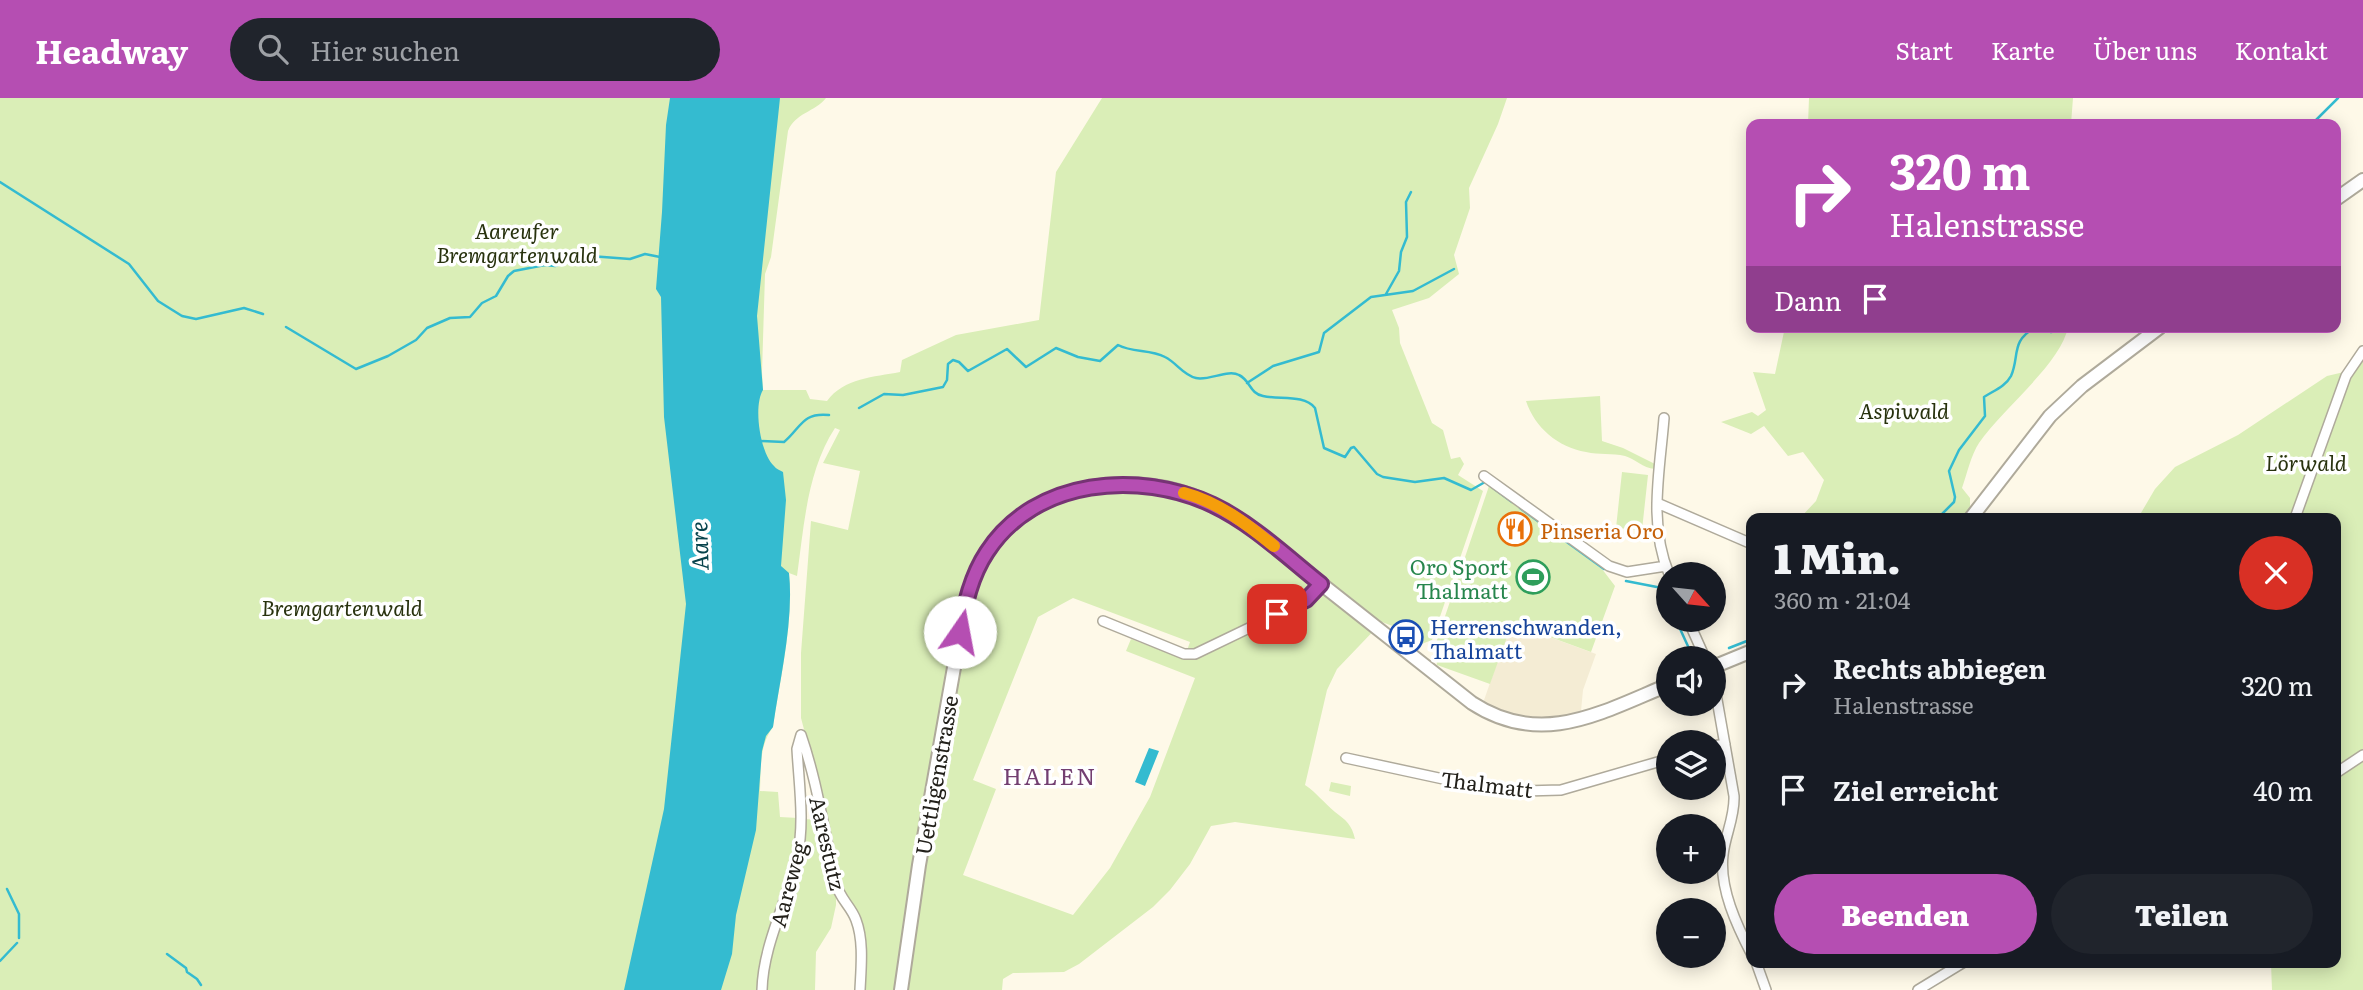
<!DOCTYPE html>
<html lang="de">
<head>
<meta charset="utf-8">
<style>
	:root { --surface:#171b24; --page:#20242c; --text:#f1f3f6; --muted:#9ea1a6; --accent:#b54eb2 }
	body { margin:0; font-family:Literata,serif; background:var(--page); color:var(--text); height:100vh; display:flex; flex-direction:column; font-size:26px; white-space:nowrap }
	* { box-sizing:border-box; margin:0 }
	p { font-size:23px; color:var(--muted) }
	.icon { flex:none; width:38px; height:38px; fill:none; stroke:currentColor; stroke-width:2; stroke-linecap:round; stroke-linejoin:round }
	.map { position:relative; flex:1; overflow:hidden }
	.panel { position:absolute; left:1746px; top:415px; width:595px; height:455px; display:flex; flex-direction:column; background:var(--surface); border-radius:14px; box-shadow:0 4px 18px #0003 }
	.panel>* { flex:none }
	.top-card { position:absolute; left:1746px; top:21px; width:595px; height:214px; border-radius:14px; box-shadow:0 4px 18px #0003; background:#b54eb2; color:#fff; overflow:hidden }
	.needle { width:46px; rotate:117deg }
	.buttons { position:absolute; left:1656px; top:464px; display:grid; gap:14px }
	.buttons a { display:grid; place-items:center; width:70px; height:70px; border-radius:50%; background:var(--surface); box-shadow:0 4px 18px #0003; font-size:35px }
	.pin { position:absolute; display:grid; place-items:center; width:60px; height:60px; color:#fff; margin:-30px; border-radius:14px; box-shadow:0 4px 10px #0006 }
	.me { position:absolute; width:77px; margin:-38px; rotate:12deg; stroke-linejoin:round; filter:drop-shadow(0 0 5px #0008) }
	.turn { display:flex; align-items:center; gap:24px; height:147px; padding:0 28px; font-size:32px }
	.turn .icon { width:91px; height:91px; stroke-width:2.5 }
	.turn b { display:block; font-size:49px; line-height:60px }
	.then { display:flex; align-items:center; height:66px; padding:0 28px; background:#0003; gap:14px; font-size:26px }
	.round { display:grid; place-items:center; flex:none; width:74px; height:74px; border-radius:37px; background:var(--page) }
	.headline { display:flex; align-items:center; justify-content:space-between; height:119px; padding:0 28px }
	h1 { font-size:42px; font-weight:800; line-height:52px }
	.cta { display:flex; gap:14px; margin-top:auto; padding:14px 28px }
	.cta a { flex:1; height:80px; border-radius:42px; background:var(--accent); color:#fff; font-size:28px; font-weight:800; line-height:80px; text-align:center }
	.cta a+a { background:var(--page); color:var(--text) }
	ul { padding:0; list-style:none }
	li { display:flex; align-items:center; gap:21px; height:105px; padding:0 28px }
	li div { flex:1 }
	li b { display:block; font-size:26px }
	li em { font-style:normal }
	header { display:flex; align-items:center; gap:42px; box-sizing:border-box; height:98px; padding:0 35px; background:var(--accent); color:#fff }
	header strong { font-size:33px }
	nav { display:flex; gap:38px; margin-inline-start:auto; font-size:24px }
	.search { width:490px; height:63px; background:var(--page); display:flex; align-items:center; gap:18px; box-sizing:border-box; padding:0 24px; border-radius:38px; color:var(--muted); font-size:26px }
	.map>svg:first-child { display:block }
	.built { fill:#f4ecd4 }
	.green { fill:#daeeb7; fill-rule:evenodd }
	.water { fill:#34bbd0 }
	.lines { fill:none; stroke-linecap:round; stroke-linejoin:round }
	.stream { stroke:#34bbd0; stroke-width:2.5 }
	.street-casing { stroke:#afaa9b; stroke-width:12 }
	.secondary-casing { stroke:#afaa9b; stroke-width:16 }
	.street { stroke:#fff; stroke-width:9 }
	.secondary { stroke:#fff; stroke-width:12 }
	.route-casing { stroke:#763374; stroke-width:18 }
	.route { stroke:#b54eb2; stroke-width:12 }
	.slow { stroke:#f59e0b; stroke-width:12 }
	.labels { text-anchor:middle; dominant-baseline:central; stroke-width:7; stroke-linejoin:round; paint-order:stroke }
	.park-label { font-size:21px; font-style:italic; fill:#28320e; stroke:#fff }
	.food-label { font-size:21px; fill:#c56008; stroke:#fff; text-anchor:start }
	.leisure-label { font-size:21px; fill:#27864d; stroke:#fff; text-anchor:end }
	.transit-label { font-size:21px; fill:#164399; stroke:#fff; text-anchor:start }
	.street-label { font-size:21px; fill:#23211b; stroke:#fff }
	.water-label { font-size:23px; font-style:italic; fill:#07434c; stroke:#fff }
	.neighbourhood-label { font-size:23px; letter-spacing:2px; fill:#733f71; stroke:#fff }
</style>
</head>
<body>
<header>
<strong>Headway</strong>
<div class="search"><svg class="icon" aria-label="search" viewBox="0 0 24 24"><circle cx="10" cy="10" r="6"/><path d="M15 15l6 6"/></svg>Hier suchen</div>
<nav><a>Start</a><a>Karte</a><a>Über uns</a><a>Kontakt</a></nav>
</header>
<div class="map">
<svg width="2363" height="892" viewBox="0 0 2363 892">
	<rect width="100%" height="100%" fill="#fef9e8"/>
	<path class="built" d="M 1511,525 L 1596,556 L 1583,592 L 1581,613 L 1550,621 L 1512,618 L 1483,605 Z"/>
	<path class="green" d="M 0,0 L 826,0 C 815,14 795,15 788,33 L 771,159 L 765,176 L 762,274 L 763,292 L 806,292 L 810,301 L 827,303 C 844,280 874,279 900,274 L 902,262 L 956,237 L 1039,222 L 1056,74 L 1102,0 L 1507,0 L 1498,26 L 1469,90 L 1470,110 L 1454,157 L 1459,176 L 1429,200 L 1392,212 L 1399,230 L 1400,245 L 1432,325 L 1443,332 L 1451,361 L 1460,359 L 1464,366 L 1458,377 L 1483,393 L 1432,542 L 1419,547 L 1395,529 L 1382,524 L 1337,571 L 1327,592 L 1305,687 C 1317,695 1324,705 1335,714 C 1346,722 1352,727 1355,741 L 1235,724 L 1211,728 L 1190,766 L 1170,792 L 1153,809 L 1079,866 L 1064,874 L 1013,875 L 1003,881 L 1002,892 L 863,892 L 864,868 L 862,824 L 840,789 L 828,722 L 801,620 L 801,555 L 811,423 L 848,432 L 860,373 L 823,365 L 840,332 L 835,330 C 807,373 804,428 797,478 L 789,475 C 794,522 780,582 773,629 C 759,648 761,670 760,693 L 778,694 L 780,719 L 798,720 L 798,743 L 760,892 L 0,892 ZM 1073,500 L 1190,544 L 1184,561 L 1131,541 L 1126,553 L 1195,580 L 1150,699 L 1110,770 L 1073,817 L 963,777 L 996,691 L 973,682 L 1038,519 Z
		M 1809,0 L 2073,0 L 2071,26 L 1808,26 Z
		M 1785,229 L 2068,229 C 2061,266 2001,312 1979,345 C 1971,357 1967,376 1962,390 L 1970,400 L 1970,410 L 1965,420 L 1800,420 L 1816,403 L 1824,382 L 1803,354 L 1788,358 L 1764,328 L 1751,336 L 1721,324 L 1752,314 L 1758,318 L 1766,312 L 1753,274 L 1775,276 Z
		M 2363,257 L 2363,892 L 2272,892 L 2271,865 L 2336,864 L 2336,420 L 2138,420 L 2155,391 L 2175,369 L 2238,337 L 2327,278 L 2344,274 Z
		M 1600,298 L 1602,343 L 1623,350 L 1655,366 L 1655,371 C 1642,370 1636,361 1625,358 C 1612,355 1599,357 1586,354 C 1558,349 1535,330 1526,303 Z
		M 1622,374 L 1648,377 L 1642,432 L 1616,430 Z
		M 1489,388 L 1602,471 L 1615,488 L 1591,554 L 1512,525 L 1490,586 L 1437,567 L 1435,548 Z
		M 1331,684 L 1351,688 L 1350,698 L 1329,693 Z
		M 802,721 L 821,722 L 836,797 L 836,807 L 831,830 L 816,854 L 815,892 L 764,892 L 764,882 Z"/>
	<path class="water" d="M 670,0 L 780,0 L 757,218 L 763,292 C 753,308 760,355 774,368 C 776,371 780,372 783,374 L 786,402 L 781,468 L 789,475 C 794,523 780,580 773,629 L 766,638 L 762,653 L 756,732 L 736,817 L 732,856 L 721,892 L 624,892 L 664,711 L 686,506 L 664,319 L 661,199 L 656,191 L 662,114 L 666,27 Z
		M 1149,650 L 1159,653 L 1145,688 L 1135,684 Z"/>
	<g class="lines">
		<path class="stream" d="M 2312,26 L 2338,0
			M 0,84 L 129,166 L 158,203 L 182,218 L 196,221 L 244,210 L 263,216
			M 1386,196 L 1399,173 L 1401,154 L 1407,139 L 1406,104 L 1411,94
			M 286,229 L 356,271 L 388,258 L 416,242 L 427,230 L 450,220 L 470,219 L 482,205 L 496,198 L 508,178 L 514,173 L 545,167 L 555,168 L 567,163 L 577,165 L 590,158 L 630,161 L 645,156 L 660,159
			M 2037,229 L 2051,234 L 2057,233
			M 1247,285 L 1273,268 L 1319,254 L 1324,235 L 1371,199 L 1413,193 L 1454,171
			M 859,310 L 884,296 L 903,297 L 943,289 L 947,282 L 948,266 L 953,262 L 959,264 L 968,273 L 1007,251 L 1026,269 L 1056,250 L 1078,259 L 1100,263 L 1118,247 C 1133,255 1150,251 1165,259 C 1177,265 1183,277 1196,280 C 1209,283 1228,271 1239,277 C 1250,282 1250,296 1263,298 C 1279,302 1304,296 1315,310 L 1324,350 L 1345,359 L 1351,350 L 1354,349 L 1377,376 L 1383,379 L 1415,384 L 1444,380 L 1471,392 L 1485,384 L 1512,404
			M 761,343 L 784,344 C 801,330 802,314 829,317
			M 1520,410 L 1604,471
			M 1938,420 L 1954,404 L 1955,399 L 1949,373 L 1959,352 L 1985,318 L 1984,299 C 1993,293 2006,288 2011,278 C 2020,258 2010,243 2036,229
			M 1626,483 L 1662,490 L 1668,499
			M 1676,522 L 1692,557 L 1694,558
			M 1729,550 L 1752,541
			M 7,791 L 19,816 L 19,840
			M 167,856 L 186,870 L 187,874 L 197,881 L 201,887
			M 0,863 L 17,845"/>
		<defs>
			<path id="street" d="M 1664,320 C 1660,372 1648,426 1669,476
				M 1484,378 L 1609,468 L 1627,474 L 1666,468
				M 1657,405 L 1752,446
				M 2295,420 L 2346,278 L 2363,253
				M 1688,522 L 1705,560
				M 1103,523 L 1184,556 L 1195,556 L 1301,505 L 1321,486
				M 1713,579 L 1734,698 C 1735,719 1725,737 1723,757 C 1719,790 1737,828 1752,857
				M 801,637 C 818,686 824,735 836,785 C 839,800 851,808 856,822 C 864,843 861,870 860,892
				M 1713,648 L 1725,646
				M 1346,660 L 1485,690 L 1523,693 L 1561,692 L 1668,661
				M 2336,675 L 2363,657
				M 1756,864 L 1766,892
				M 762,892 C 763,847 787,804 797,760 C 805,725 799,687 797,651 L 801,637
				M 1918,892 L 1964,864"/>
			<path id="secondary" d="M 2336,101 L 2363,82
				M 1971,420 L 2050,318 L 2082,288 L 2160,229
				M 1713,569 L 1752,553
				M 901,892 L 919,767 L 964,513 C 969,491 975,471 988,453 C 1031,389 1121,372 1191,397 C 1208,404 1224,412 1239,421 L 1472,605 C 1541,650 1600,615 1668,587"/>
		</defs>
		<use href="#street" class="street-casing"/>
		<use href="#secondary" class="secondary-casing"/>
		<use href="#street" class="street"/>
		<use href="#secondary" class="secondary"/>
	</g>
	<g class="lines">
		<defs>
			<path id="route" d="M 960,534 C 965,506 971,478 987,454 C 1035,380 1139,372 1213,407 C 1253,426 1287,459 1321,486 L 1306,502 L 1277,516"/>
		</defs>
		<use href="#route" class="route-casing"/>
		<use href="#route" class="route"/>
		<path class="slow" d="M 1184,395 C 1218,404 1247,426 1274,448"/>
	</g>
	<defs>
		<symbol id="restaurant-ring" viewBox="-11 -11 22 22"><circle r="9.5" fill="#fff" stroke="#e8710a" stroke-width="1.5"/><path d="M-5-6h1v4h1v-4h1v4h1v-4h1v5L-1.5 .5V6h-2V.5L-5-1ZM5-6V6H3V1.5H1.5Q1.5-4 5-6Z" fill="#e8710a"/></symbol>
		<symbol id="stadium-ring" viewBox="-11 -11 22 22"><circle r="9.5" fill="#fff" stroke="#2e9e5b" stroke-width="1.5"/><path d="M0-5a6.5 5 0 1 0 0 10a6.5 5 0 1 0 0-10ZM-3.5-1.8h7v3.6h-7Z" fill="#2e9e5b"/></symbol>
		<symbol id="bus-ring" viewBox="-11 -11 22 22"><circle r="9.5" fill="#fff" stroke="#1a4fb4" stroke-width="1.5"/><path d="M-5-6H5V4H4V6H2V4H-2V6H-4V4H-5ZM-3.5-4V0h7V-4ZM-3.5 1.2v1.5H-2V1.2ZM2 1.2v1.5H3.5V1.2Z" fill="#1a4fb4"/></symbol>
	</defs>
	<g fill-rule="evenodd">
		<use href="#restaurant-ring" x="1496" y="412" width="38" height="38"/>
		<use href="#stadium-ring" x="1514" y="460" width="38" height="38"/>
		<use href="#bus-ring" x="1387" y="520" width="38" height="38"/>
	</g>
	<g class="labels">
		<g class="park-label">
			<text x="517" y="131">Aareufer<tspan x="517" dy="24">Bremgartenwald</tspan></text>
			<text x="1904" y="311">Aspiwald</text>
			<text x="2306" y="363">Lörwald</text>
			<text x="342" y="508">Bremgartenwald</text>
		</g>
		<g class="food-label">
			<text x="1540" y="431">Pinseria Oro</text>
		</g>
		<g class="leisure-label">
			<text x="1508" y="467">Oro Sport<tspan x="1508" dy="24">Thalmatt</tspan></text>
		</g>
		<g class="transit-label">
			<text x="1430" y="527">Herrenschwanden,<tspan x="1430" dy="24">Thalmatt</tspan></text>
		</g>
		<g class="street-label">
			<text transform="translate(935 677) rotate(-80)">Uettligenstrasse</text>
			<text transform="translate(1487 685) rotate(7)">Thalmatt</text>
			<text transform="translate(829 745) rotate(77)">Aarestutz</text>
			<text transform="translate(787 786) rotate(-75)">Aareweg</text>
		</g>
		<g class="water-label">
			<text transform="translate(698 448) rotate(-92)">Aare</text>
		</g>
		<g class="neighbourhood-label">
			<text x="1050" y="677">HALEN</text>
		</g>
	</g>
</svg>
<div class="buttons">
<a><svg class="needle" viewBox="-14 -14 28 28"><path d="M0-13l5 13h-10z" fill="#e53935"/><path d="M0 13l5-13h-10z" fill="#9ea1a6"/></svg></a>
<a><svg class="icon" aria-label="sound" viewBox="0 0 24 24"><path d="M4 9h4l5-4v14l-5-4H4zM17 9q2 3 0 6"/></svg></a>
<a><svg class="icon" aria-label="layers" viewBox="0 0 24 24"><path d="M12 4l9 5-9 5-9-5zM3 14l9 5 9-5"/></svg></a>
<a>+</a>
<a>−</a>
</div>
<div class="pin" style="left:1277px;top:516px;background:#d93025"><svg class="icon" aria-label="arrive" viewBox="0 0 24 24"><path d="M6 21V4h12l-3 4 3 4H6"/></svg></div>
<svg class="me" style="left:960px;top:534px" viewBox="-20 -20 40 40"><circle r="19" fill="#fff"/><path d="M0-13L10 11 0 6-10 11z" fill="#b54eb2"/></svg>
<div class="top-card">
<div class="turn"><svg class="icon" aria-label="right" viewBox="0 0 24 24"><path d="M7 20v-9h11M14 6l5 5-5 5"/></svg><div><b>320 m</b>Halenstrasse</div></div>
<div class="then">Dann<svg class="icon" aria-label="arrive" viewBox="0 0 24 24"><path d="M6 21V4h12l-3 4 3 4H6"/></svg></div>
</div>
<section class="panel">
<div class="headline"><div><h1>1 Min.</h1><p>360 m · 21:04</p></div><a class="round" style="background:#d93025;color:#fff"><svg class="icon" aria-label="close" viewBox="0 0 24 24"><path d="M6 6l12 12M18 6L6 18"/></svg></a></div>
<ul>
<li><svg class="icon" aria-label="right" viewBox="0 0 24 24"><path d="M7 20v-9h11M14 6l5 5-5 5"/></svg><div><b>Rechts abbiegen</b><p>Halenstrasse</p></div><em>320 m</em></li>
<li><svg class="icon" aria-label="arrive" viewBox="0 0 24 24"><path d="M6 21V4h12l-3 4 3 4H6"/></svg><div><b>Ziel erreicht</b></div><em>40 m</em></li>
</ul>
<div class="cta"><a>Beenden</a><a>Teilen</a></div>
</section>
</div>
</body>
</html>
